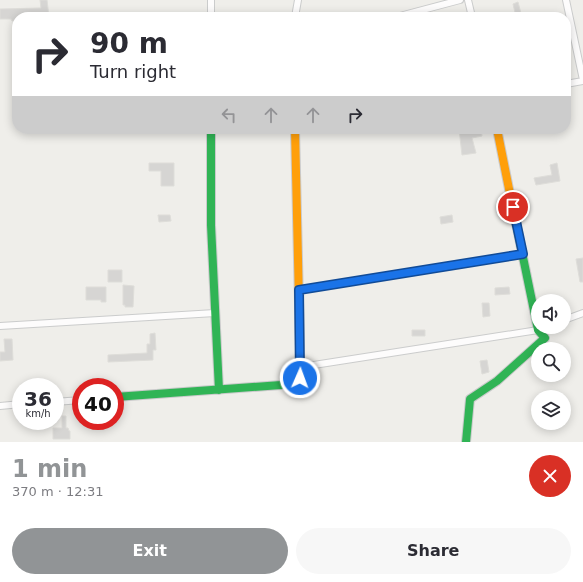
<!DOCTYPE html>
<html lang="en">
<head>
<meta charset="utf-8">
<style>
	:root { --surface:#fff; --page:#f7f7f7; --text:#2b2b33; --muted:#7c7c81; --accent:#919496 }
	body { margin:0; font-family:"DejaVu Sans",sans-serif; background:var(--page); color:var(--text); height:100vh; display:flex; flex-direction:column; font-size:15px; white-space:nowrap }
	* { box-sizing:border-box; margin:0 }
	p { font-size:13px; color:var(--muted) }
	.icon { flex:none; width:22px; height:22px; fill:none; stroke:currentColor; stroke-width:2; stroke-linecap:round; stroke-linejoin:round }
	.map { position:relative; height:442px; overflow:hidden }
	.side { display:flex; flex-direction:column; background:var(--surface); flex:1 }
	.side>* { flex:none }
	.guide { position:absolute; left:12px; top:12px; width:559px; height:122px; border-radius:16px; box-shadow:0 2px 10px #0003; background:#fff; color:var(--text); overflow:hidden }
	.buttons { position:absolute; left:531px; top:294px; display:grid; gap:8px }
	.buttons a { display:grid; place-items:center; width:40px; height:40px; border-radius:50%; background:var(--surface); box-shadow:0 2px 10px #0003; font-size:20px }
	.speed { position:absolute; left:12px; top:378px; display:flex; gap:8px; font-size:20px; font-weight:700; text-align:center }
	.speed>* { display:grid; place-content:center; width:52px; height:52px; border-radius:50%; background:var(--surface); box-shadow:0 2px 10px #0003; line-height:1 }
	.speed small { font-size:10px; font-weight:400 }
	.speed .limit { border:6px solid #d22; background:#fff; color:#111 }
	.pin { position:absolute; display:grid; place-items:center; width:34px; height:34px; color:#fff; margin:-17px; border:2px solid #fff; border-radius:50%; box-shadow:0 1px 4px #0007 }
	.me { position:absolute; width:44px; margin:-22px; rotate:2deg; stroke-linejoin:round; filter:drop-shadow(0 0 3px #0008) }
	.turn { display:flex; align-items:center; gap:14px; height:84px; padding:0 12px; font-size:18px }
	.turn .icon { width:52px; height:52px; stroke-width:2.5 }
	.turn b { display:block; font-size:28px; line-height:34px }
	.lanes { display:flex; align-items:center; height:38px; padding:0 12px; background:#0003; justify-content:center; gap:20px; direction:ltr }
	.lanes .off { opacity:.35 }
	.round { display:grid; place-items:center; flex:none; width:42px; height:42px; border-radius:21px; background:var(--page) }
	.head { display:flex; align-items:center; justify-content:space-between; height:68px; padding:0 12px }
	h1 { font-size:24px; font-weight:800; line-height:30px; color:var(--accent) }
	.cta { display:flex; gap:8px; margin-top:auto; padding:8px 12px }
	.cta a { flex:1; height:46px; border-radius:24px; background:var(--accent); color:#fff; font-size:16px; font-weight:800; line-height:46px; text-align:center }
	.cta a+a { background:var(--page); color:var(--text) }
	.map>svg:first-child { display:block }
	.building { fill:#d6d5d3; stroke:#deddd9 }
	.lines { fill:none; stroke-linecap:round; stroke-linejoin:round }
	.street-casing { stroke:#cbcccc; stroke-width:8 }
	.fast-casing { stroke:#cacacb; stroke-width:10 }
	.slow-casing { stroke:#cacacb; stroke-width:10 }
	.street { stroke:#fdfcfc; stroke-width:6 }
	.fast { stroke:#30b455; stroke-width:8 }
	.slow { stroke:#ff9f0a; stroke-width:8 }
	.route-casing { stroke:#114b97; stroke-width:10 }
	.route { stroke:#1a73e8; stroke-width:7 }
</style>
</head>
<body>
<div class="map">
<svg width="583" height="442" viewBox="0 0 583 442">
	<rect width="100%" height="100%" fill="#efeeea"/>
	<path class="building" d="M 40,0 L 47,0 L 49,17 L 17,17 L 17,21 L 12,21 L 11,19 L 0,19 L 0,9 L 41,8 Z
		M 518,2 L 522,17 L 516,17 L 513,4 Z
		M 459,129 L 467,129 L 468,132 L 481,130 L 482,136 L 472,138 L 476,153 L 462,155 Z
		M 149,163 L 174,163 L 174,186 L 161,186 L 161,171 L 149,171 Z
		M 557,163 L 560,181 L 536,185 L 534,178 L 552,175 L 550,165 Z
		M 158,215 L 170,215 L 171,221 L 159,222 Z
		M 452,215 L 453,222 L 441,224 L 440,217 Z
		M 583,258 L 583,282 L 580,282 L 576,259 Z
		M 108,270 L 122,270 L 122,282 L 108,282 Z
		M 123,285 L 134,286 L 133,307 L 125,307 L 125,305 L 123,305 Z
		M 86,287 L 106,287 L 106,302 L 101,302 L 101,300 L 86,300 Z
		M 509,287 L 510,294 L 495,295 L 495,288 Z
		M 482,303 L 489,303 L 490,316 L 483,317 Z
		M 412,330 L 425,330 L 425,336 L 412,336 Z
		M 155,333 L 156,350 L 153,350 L 153,360 L 108,362 L 108,355 L 147,353 L 147,344 L 150,344 L 150,334 Z
		M 4,339 L 12,339 L 13,360 L 0,361 L 0,352 L 5,352 Z
		M 487,360 L 489,372 L 482,374 L 480,361 Z
		M 62,416 L 66,416 L 66,428 L 68,428 L 69,431 L 70,431 L 70,439 L 53,439 L 53,428 L 62,428 Z"/>
	<g class="lines">
		<defs>
			<path id="street" d="M 211,0 L 211,17
				M 468,0 L 472,17
				M 566,0 L 583,80
				M 295,17 L 298,0
				M 396,17 L 460,0
				M 566,84 L 583,81
				M 299,290 L 523,254
				M 564,320 L 583,313
				M 0,326 L 215,313
				M 301,367 L 538,330 L 546,327
				M 55,402 L 81,400
				M 0,406 L 21,404"/>
			<path id="fast" d="M 211,129 L 211,225 L 219,390
				M 115,397 L 281,385 L 300,377 L 300,346
				M 466,442 L 470,399 L 497,381 L 545,338 L 538,330 L 511,199"/>
			<path id="slow" d="M 295,129 L 300,346
				M 497,129 L 511,199"/>
		</defs>
		<use href="#street" class="street-casing"/>
		<use href="#fast" class="fast-casing"/>
		<use href="#slow" class="slow-casing"/>
		<use href="#street" class="street"/>
		<use href="#fast" class="fast"/>
		<use href="#slow" class="slow"/>
	</g>
	<g class="lines">
		<defs>
			<path id="route" d="M 300,378 L 299,290 L 523,254 L 513,207"/>
		</defs>
		<use href="#route" class="route-casing"/>
		<use href="#route" class="route"/>
	</g>
</svg>
<div class="buttons">
<a><svg class="icon" aria-label="sound" viewBox="0 0 24 24"><path d="M4 9h4l5-4v14l-5-4H4zM17 9q2 3 0 6"/></svg></a>
<a><svg class="icon" aria-label="search" viewBox="0 0 24 24"><circle cx="10" cy="10" r="6"/><path d="M15 15l6 6"/></svg></a>
<a><svg class="icon" aria-label="layers" viewBox="0 0 24 24"><path d="M12 4l9 5-9 5-9-5zM3 14l9 5 9-5"/></svg></a>
</div>
<div class="speed"><div>36<small>km/h</small></div><div class="limit">40</div></div>
<div class="pin" style="left:513px;top:207px;background:#d93025"><svg class="icon" aria-label="arrive" viewBox="0 0 24 24"><path d="M6 21V4h12l-3 4 3 4H6"/></svg></div>
<svg class="me" style="left:300px;top:378px" viewBox="-20 -20 40 40"><circle r="17" fill="#1a73e8" stroke="#fff" stroke-width="3"/><path d="M0-11L8 9 0 5-8 9z" fill="#fff"/></svg>
<div class="guide">
<div class="turn"><svg class="icon" aria-label="right" viewBox="0 0 24 24"><path d="M7 20v-9h11M14 6l5 5-5 5"/></svg><div><b>90 m</b>Turn right</div></div>
<div class="lanes"><svg class="icon off" aria-label="left" viewBox="0 0 24 24"><path d="M17 20v-9H6M10 6l-5 5 5 5"/></svg><svg class="icon off" aria-label="ahead" viewBox="0 0 24 24"><path d="M12 20V5M6 11l6-6 6 6"/></svg><svg class="icon off" aria-label="ahead" viewBox="0 0 24 24"><path d="M12 20V5M6 11l6-6 6 6"/></svg><svg class="icon" aria-label="right" viewBox="0 0 24 24"><path d="M7 20v-9h11M14 6l5 5-5 5"/></svg></div>
</div>
</div>
<section class="side">
<div class="head"><div><h1>1 min</h1><p>370 m · 12:31</p></div><a class="round" style="background:#d93025;color:#fff"><svg class="icon" aria-label="close" viewBox="0 0 24 24"><path d="M6 6l12 12M18 6L6 18"/></svg></a></div>
<div class="cta"><a>Exit</a><a>Share</a></div>
</section>
</body>
</html>
